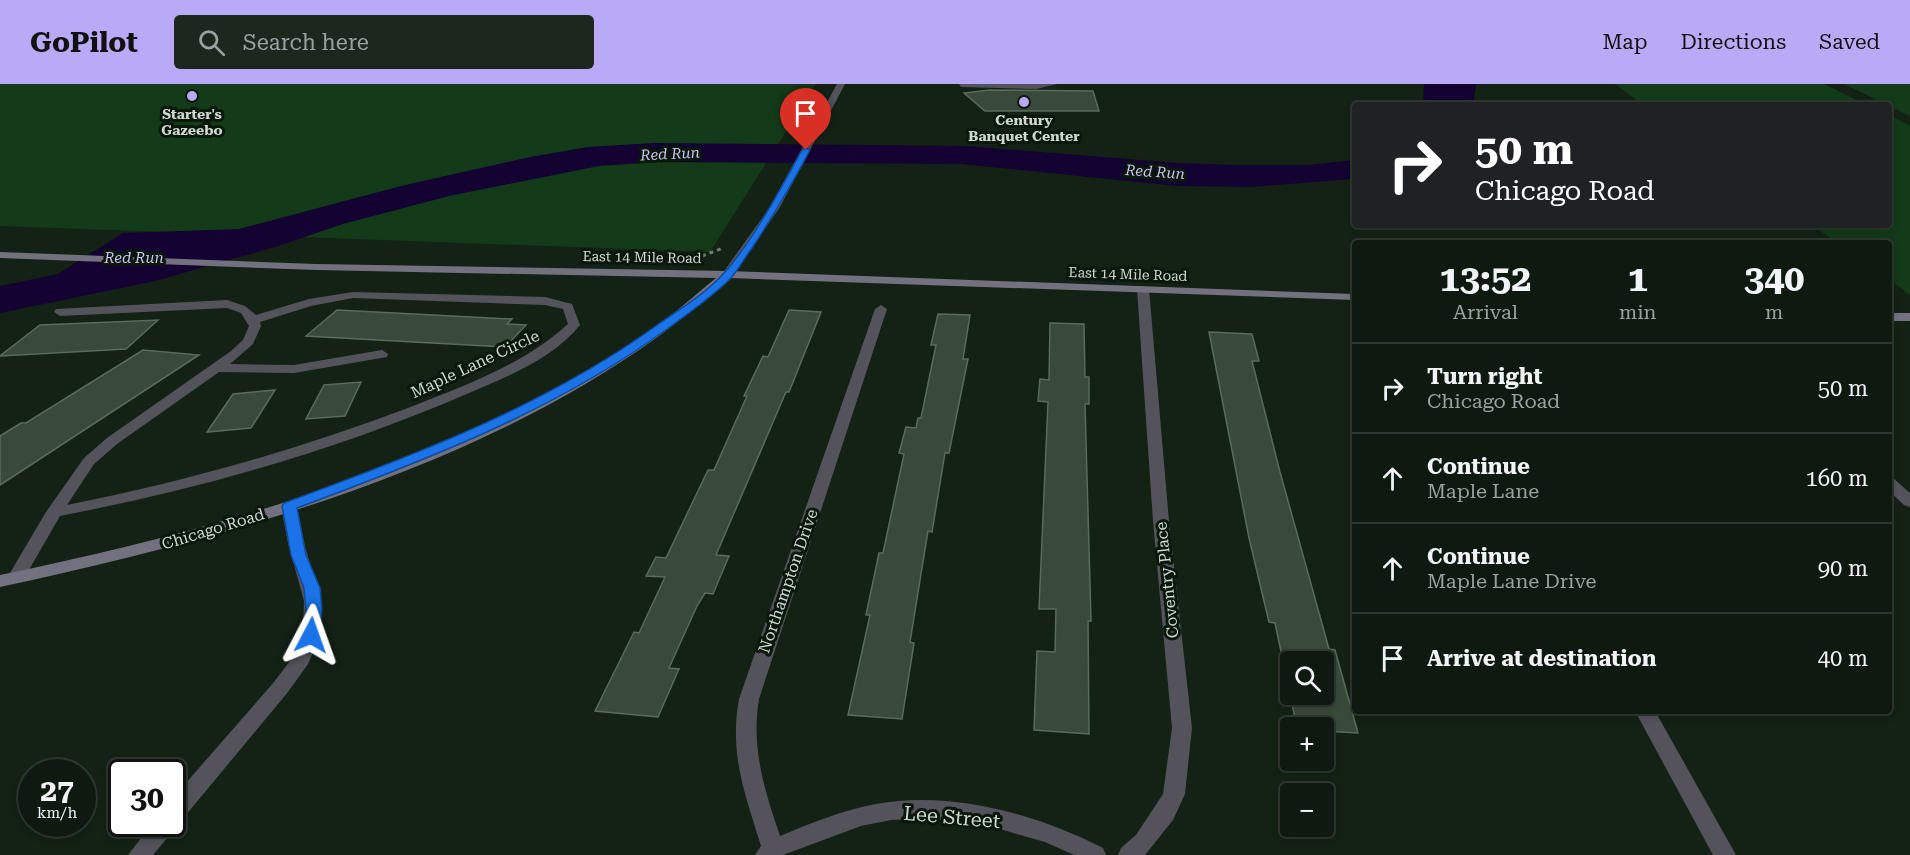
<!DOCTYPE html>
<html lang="en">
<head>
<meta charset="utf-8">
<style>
	:root { --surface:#0e1a10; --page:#1c271e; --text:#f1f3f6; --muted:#9ba19f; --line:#2e3830; --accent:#b9aaf7 }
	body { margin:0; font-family:"Roboto Serif",serif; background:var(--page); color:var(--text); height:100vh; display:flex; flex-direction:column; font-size:22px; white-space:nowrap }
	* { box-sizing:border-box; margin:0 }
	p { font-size:20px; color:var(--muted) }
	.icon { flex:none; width:33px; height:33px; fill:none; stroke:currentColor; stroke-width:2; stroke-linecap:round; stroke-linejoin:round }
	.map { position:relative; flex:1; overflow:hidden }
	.drawer { position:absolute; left:1352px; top:156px; width:540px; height:474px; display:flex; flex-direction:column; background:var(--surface); border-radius:6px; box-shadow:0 3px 9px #0003,0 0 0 2px var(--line) }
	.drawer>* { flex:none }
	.hud { position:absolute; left:1352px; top:18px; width:540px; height:126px; border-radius:6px; box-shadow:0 3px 9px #0003,0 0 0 2px var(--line); background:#202124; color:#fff; overflow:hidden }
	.buttons { position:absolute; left:1280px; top:567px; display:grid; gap:12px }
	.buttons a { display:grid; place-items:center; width:54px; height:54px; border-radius:6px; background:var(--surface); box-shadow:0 3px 9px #0003,0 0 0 2px var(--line); font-size:30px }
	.speed { position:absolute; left:18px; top:675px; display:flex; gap:12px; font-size:30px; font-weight:700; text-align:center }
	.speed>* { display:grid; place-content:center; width:78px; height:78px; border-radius:50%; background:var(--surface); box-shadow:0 3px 9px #0003,0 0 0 2px var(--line); line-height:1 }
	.speed small { font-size:15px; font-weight:400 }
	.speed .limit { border:3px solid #111; border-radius:9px; background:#fff; color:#111 }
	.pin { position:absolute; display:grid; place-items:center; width:51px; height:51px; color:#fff; margin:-62px -26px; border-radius:50% 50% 50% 0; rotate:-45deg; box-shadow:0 0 6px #0007 }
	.pin .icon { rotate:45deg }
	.me { position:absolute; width:66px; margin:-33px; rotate:4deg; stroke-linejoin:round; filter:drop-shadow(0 0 4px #0008) }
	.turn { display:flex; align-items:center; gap:21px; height:126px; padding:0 24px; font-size:27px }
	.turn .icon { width:78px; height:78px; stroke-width:2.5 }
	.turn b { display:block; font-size:42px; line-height:51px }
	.eta { display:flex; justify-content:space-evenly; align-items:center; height:102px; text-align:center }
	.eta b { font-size:36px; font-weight:700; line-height:42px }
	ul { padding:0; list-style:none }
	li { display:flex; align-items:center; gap:18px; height:90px; padding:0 24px; border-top:2px solid var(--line) }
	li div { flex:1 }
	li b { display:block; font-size:22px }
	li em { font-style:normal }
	header { display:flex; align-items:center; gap:36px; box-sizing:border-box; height:84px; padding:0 30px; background:var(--accent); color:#111 }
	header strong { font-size:28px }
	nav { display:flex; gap:33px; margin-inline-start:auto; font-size:21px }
	.search { width:420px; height:54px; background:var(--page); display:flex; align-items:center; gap:15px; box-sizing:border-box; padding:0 21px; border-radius:6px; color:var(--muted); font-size:22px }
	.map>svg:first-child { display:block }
	.green { fill:#133a19 }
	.water { fill:#130232 }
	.building { fill:#39493a; stroke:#5a6b5b; stroke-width:1.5 }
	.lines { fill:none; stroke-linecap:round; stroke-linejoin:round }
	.path { stroke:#6e7a6f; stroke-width:3; stroke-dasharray:4 4; stroke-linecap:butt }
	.service { fill:#54535c; fill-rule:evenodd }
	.minor { fill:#54535c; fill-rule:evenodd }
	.tertiary { fill:#54535c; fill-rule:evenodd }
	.secondary { fill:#73717f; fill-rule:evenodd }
	.route { fill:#1a73e8; stroke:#114b97; stroke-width:1.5 }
	.poi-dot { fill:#b9aaf7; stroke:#0a180c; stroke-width:2 }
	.labels { text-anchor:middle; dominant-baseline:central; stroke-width:6; stroke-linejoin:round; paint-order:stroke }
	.far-poi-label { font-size:14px; font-weight:bold; fill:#cfd8cf; stroke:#0a180c }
	.far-street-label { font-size:14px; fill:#cfd8cf; stroke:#0a180c }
	.far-water-label { font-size:15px; font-style:italic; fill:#cac1f4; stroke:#0a180c }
	.street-label { font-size:16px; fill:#cfd8cf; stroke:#0a180c }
	.near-street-label { font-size:20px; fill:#cfd8cf; stroke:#0a180c }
</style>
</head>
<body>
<header>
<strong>GoPilot</strong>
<div class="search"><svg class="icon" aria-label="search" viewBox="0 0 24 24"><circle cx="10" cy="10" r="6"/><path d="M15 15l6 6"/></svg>Search here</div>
<nav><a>Map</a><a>Directions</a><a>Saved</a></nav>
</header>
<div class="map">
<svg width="1910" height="771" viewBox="0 0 1910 771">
	<rect width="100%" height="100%" fill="#132215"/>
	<path class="green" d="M 0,0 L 816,0 L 710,168 L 0,142 Z
		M 1615,0 L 1824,0 L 1867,21 L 1644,21 Z
		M 1844,0 L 1910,0 L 1910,32 Z
		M 1889,31 L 1910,42 L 1910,211 L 1889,195 L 1888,159 L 1837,159 L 1812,141 L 1888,141 Z"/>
	<path class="water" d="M 1424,0 L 1476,0 L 1473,21 L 1423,21 Z
		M 654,59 L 966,62 L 1178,79 L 1236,81 L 1308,81 L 1354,76 L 1354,95 L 1251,103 L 1177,102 L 961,80 L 658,78 L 599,82 L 449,112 L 343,140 L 275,163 L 155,197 L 0,229 L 0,202 L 58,190 L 123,149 L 239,145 L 405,101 L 530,73 L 588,63 Z"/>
	<path class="building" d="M 990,6 L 1093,7 L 1099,27 L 985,27 L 964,9 Z
		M 337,226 L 512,235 L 507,240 L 526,241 L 505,263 L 306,252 Z
		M 789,226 L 821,228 L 789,308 L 786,308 L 716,471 L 729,472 L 713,510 L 705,509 L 697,522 L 669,584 L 679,585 L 658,633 L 595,627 L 634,548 L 639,549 L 665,493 L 646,492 L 656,473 L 666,474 L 708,386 L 714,386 L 747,312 L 744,312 L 763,272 L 768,273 Z
		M 938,230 L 970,231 L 963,275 L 968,275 L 949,369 L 945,369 L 932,448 L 928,447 L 910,558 L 914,559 L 902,635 L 848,631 L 870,531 L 866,531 L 879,469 L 883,469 L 904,370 L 899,369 L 906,343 L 916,344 L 918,334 L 921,334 L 936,261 L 931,261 Z
		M 158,236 L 126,265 L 0,272 L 40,241 Z
		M 1050,239 L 1084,240 L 1085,293 L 1089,293 L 1089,320 L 1085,320 L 1091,537 L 1088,537 L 1089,650 L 1034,646 L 1037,567 L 1055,568 L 1056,525 L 1039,525 L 1048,318 L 1038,317 L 1040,295 L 1049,296 Z
		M 1209,248 L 1252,250 L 1259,277 L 1252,277 L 1280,388 L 1329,565 L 1335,566 L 1358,649 L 1323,647 L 1323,644 L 1297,644 L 1290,610 L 1323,610 L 1323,578 L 1290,578 L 1290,610 L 1275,539 L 1269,538 L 1249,454 Z
		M 143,266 L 199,271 L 0,401 L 0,352 L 21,339 L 26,339 Z
		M 361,298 L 345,332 L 306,335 L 324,301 Z
		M 275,306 L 251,344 L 207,348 L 233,310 Z"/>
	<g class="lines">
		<path class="path" d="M 702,172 L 723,164"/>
		<path class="service" d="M 959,0 L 1057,0 L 1036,5 L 961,3 Z"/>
		<path class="minor" d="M 1143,202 L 1149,205 L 1169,437 L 1192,644 L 1185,710 L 1173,736 L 1145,771 L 1118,771 L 1121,764 L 1136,751 L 1163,710 L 1172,644 L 1153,437 L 1137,205 Z
			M 353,208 L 545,213 L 572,220 L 580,241 C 553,275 508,292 469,309 C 338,366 200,405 60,432 L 22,498 L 10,498 L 7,494 L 46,428 L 84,374 L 107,354 L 231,267 L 243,256 L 249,242 L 241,229 L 227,224 L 60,232 L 54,228 L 56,225 L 227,216 L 245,222 L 256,231 L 309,215 ZM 353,214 L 545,221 L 563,225 L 568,240 C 523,281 464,302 408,324 C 296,366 184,398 67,421 L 94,380 L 117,360 L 219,288 L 294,289 L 387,273 L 388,270 L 382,266 L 294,281 L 230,280 L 253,260 L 261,242 L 260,238 L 311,222 Z
			M 881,221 L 887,225 L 759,615 C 751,664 764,705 780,752 C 811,739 843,726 876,720 C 951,706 1036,730 1103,764 L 1106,771 L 1074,771 L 1045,758 L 996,744 L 942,736 L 915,735 L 891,736 L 861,742 L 783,771 L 755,771 L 761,762 C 745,710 729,670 739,615 L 875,225 Z
			M 1888,393 L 1893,394 L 1910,409 L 1910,423 L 1904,421 L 1888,406 Z
			M 289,417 L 297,422 L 304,459 L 321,517 L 321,543 L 317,559 L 308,580 L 288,608 L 180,738 L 175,739 L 173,747 L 153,771 L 128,771 L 152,740 L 172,740 L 172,715 L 274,598 L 293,573 L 299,559 L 303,543 L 304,517 L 288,459 L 281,422 Z
			M 1635,627 L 1655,627 L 1736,771 L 1713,771 Z"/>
		<path class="tertiary" d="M 837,0 L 845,0 L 780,123 L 732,192 L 724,192 L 722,190 L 770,123 Z"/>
		<path class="secondary" d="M 0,168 L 316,180 L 728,187 L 1354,210 L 1354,216 L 729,194 C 706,213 683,234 659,252 C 472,387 223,455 0,503 L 0,491 C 227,444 454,379 648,248 C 672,232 694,212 716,194 L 316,186 L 0,174 Z
			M 1888,229 L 1910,229 L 1910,237 L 1888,237 Z"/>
	</g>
	<path class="route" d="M 806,64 L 810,66 C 792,100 773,132 752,164 C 745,173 739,185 731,194 C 712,213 689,229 667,245 C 555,327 426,376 297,424 L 306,471 L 320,504 L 322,526 L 319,551 L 311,557 L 305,556 L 303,551 L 306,526 L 304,504 L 291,471 L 282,422 L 284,419 C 415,371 546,322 660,239 C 682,224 706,209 724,189 C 753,157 781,104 802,66 Z"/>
	<g class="poi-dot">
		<circle cx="192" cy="12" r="6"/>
		<circle cx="1024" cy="18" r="6"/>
	</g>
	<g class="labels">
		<g class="far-poi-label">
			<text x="192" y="30">Starter's<tspan x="192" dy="16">Gazeebo</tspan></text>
			<text x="1024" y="36">Century<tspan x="1024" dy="16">Banquet Center</tspan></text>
		</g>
		<g class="far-street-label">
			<text transform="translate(642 173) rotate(1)">East 14 Mile Road</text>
			<text transform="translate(1128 190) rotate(2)">East 14 Mile Road</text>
		</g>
		<g class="far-water-label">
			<text transform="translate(670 70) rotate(-3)">Red Run</text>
			<text transform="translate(1155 88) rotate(4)">Red Run</text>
			<text x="134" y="174">Red Run</text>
		</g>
		<g class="street-label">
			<text transform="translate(475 280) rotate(-25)">Maple Lane Circle</text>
			<text transform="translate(213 445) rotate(-17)">Chicago Road</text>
			<text transform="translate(1167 496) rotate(-96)">Coventry Place</text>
			<text transform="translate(788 497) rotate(-71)">Northampton Drive</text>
		</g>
		<g class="near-street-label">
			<text transform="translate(952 733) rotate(5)">Lee Street</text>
		</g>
	</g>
</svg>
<div class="buttons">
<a><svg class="icon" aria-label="search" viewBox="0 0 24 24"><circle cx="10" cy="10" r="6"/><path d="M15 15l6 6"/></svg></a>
<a>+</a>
<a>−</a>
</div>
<div class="speed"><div>27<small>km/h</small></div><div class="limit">30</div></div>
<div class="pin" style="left:806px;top:66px;background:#d93025"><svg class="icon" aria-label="arrive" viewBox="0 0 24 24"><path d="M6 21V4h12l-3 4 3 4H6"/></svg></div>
<svg class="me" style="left:311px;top:551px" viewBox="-20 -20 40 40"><path d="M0-17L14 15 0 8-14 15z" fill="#1a73e8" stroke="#fff" stroke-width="4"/></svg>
<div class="hud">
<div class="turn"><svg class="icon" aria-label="right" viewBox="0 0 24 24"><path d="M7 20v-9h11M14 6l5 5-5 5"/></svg><div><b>50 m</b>Chicago Road</div></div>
</div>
<section class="drawer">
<div class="eta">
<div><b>13:52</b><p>Arrival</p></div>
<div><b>1</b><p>min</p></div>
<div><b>340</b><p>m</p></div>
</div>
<ul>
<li><svg class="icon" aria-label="right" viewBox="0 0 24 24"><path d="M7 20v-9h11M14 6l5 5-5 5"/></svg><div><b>Turn right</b><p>Chicago Road</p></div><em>50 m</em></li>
<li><svg class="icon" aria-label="ahead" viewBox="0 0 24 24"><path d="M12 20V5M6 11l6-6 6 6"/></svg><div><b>Continue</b><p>Maple Lane</p></div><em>160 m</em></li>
<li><svg class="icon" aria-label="ahead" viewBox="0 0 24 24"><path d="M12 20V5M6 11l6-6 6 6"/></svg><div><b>Continue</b><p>Maple Lane Drive</p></div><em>90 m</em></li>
<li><svg class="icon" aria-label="arrive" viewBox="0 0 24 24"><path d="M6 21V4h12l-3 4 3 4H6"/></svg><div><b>Arrive at destination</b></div><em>40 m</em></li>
</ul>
</section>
</div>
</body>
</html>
